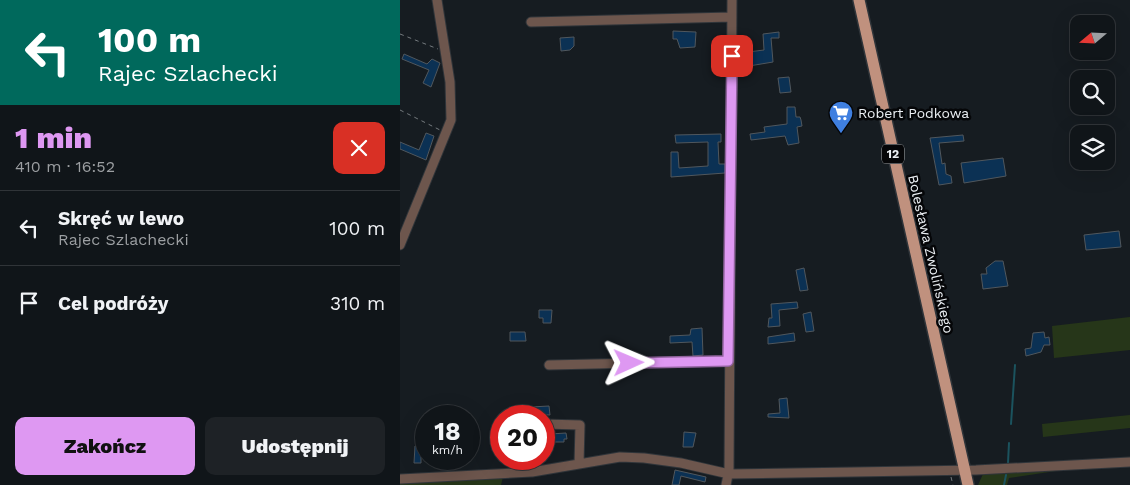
<!DOCTYPE html>
<html lang="pl">
<head>
<meta charset="utf-8">
<style>
	:root { --surface:#101519; --page:#1e2226; --text:#f1f3f6; --muted:#9c9fa2; --line:#303438; --accent:#de98f2 }
	body { margin:0; font-family:"Work Sans",sans-serif; background:var(--page); color:var(--text); height:100vh; display:flex; flex-direction:column; font-size:19px; white-space:nowrap }
	* { box-sizing:border-box; margin:0 }
	p { font-size:16px; color:var(--muted) }
	.icon { flex:none; width:28px; height:28px; fill:none; stroke:currentColor; stroke-width:2; stroke-linecap:round; stroke-linejoin:round }
	.map { position:relative; flex:1; overflow:hidden }
	.sheet { display:flex; flex-direction:column; background:var(--surface); width:400px }
	.sheet>* { flex:none }
	.banner { background:#00695c; color:#fff; overflow:hidden }
	.needle { width:32px; rotate:251deg }
	.buttons { position:absolute; left:670px; top:15px; display:grid; gap:10px }
	.buttons a { display:grid; place-items:center; width:45px; height:45px; border-radius:10px; background:var(--surface); box-shadow:0 5px 20px #0002,0 0 0 1px var(--line); font-size:25px }
	.speed { position:absolute; left:15px; top:405px; display:flex; gap:10px; font-size:25px; font-weight:700; text-align:center }
	.speed>* { display:grid; place-content:center; width:65px; height:65px; border-radius:50%; background:var(--surface); box-shadow:0 5px 20px #0002,0 0 0 1px var(--line); line-height:1 }
	.speed small { font-size:12px; font-weight:400 }
	.speed .limit { border:8px solid #d22; background:#fff; color:#111 }
	.pin { position:absolute; display:grid; place-items:center; width:42px; height:42px; color:#fff; margin:-21px; border-radius:10px; box-shadow:0 2px 8px #0006 }
	.me { position:absolute; width:55px; margin:-28px; rotate:89deg; stroke-linejoin:round; filter:drop-shadow(0 0 4px #0008) }
	.turn { display:flex; align-items:center; gap:18px; height:105px; padding:0 15px; font-size:22px }
	.turn .icon { width:65px; height:65px; stroke-width:2.5 }
	.turn b { display:block; font-size:35px; line-height:42px }
	.round { display:grid; place-items:center; flex:none; width:52px; height:52px; border-radius:10px; background:var(--page) }
	.headline { display:flex; align-items:center; justify-content:space-between; height:85px; padding:0 15px }
	h1 { font-size:30px; font-weight:800; line-height:38px; color:var(--accent) }
	.button { display:flex; gap:10px; margin-top:auto; padding:10px 15px }
	.button a { flex:1; height:58px; border-radius:10px; background:var(--accent); color:#111; font-size:20px; font-weight:800; line-height:58px; text-align:center }
	.button a+a { background:var(--page); color:var(--text) }
	ul { padding:0; list-style:none }
	li { display:flex; align-items:center; gap:15px; height:75px; padding:0 15px; border-top:1px solid var(--line) }
	li div { flex:1 }
	li b { display:block; font-size:19px }
	li em { font-style:normal }
	main { display:flex; flex:1; min-height:0 }
	.map>svg:first-child { display:block }
	.green { fill:#263619 }
	.lines { fill:none; stroke-linecap:round; stroke-linejoin:round }
	.stream { stroke:#1b535e; stroke-width:2 }
	.building { fill:#0b3154; stroke:#50575d }
	.minor-casing { stroke:#30353a; stroke-width:11 }
	.major-casing { stroke:#30353a; stroke-width:14 }
	.path { stroke:#747a7e; stroke-width:1; stroke-dasharray:4 4; stroke-linecap:butt }
	.minor { stroke:#6d564d; stroke-width:9 }
	.major { stroke:#c0917e; stroke-width:11 }
	.route-casing { stroke:#90639d; stroke-width:12 }
	.route { stroke:#de98f2; stroke-width:9 }
	.labels { text-anchor:middle; dominant-baseline:central; stroke-width:5; stroke-linejoin:round; paint-order:stroke }
	.shield { fill:#050608; stroke:#a6a9ac; stroke-width:1 }
	.shield-label { font-size:12px; font-weight:bold; fill:#ebeff3 }
	.poi-label { font-size:14px; fill:#ebeff3; stroke:#050608; text-anchor:start }
	.street-label { font-size:14px; fill:#ebeff3; stroke:#050608 }
</style>
</head>
<body>
<main>
<section class="sheet">
<div class="banner">
<div class="turn"><svg class="icon" aria-label="left" viewBox="0 0 24 24"><path d="M17 20v-9H6M10 6l-5 5 5 5"/></svg><div><b>100 m</b>Rajec Szlachecki</div></div>
</div>
<div class="headline"><div><h1>1 min</h1><p>410 m · 16:52</p></div><a class="round" style="background:#d93025;color:#fff"><svg class="icon" aria-label="close" viewBox="0 0 24 24"><path d="M6 6l12 12M18 6L6 18"/></svg></a></div>
<ul>
<li><svg class="icon" aria-label="left" viewBox="0 0 24 24"><path d="M17 20v-9H6M10 6l-5 5 5 5"/></svg><div><b>Skręć w lewo</b><p>Rajec Szlachecki</p></div><em>100 m</em></li>
<li><svg class="icon" aria-label="arrive" viewBox="0 0 24 24"><path d="M6 21V4h12l-3 4 3 4H6"/></svg><div><b>Cel podróży</b></div><em>310 m</em></li>
</ul>
<div class="button"><a>Zakończ</a><a>Udostępnij</a></div>
</section>
<div class="map">
<svg width="730" height="485" viewBox="0 0 730 485">
	<rect width="100%" height="100%" fill="#161c21"/>
	<path class="green" d="M 730,317 L 730,350 L 654,358 L 652,326 Z
		M 730,415 L 730,428 L 643,437 L 642,424 Z
		M 656,471 L 609,478 L 607,485 L 578,485 L 583,474 L 588,473 Z
		M 103,477 L 101,485 L 0,485 L 0,482 Z"/>
	<g class="lines">
		<path class="stream" d="M 611,424 L 615,365
			M 608,463 L 609,443
			M 604,485 L 606,475"/>
	</g>
	<path class="building" d="M 273,31 L 296,32 L 295,47 L 280,48 L 277,39 L 273,39 Z
		M 379,32 L 379,38 L 371,38 L 373,62 L 349,66 L 348,52 L 364,50 L 363,34 Z
		M 174,37 L 174,46 L 170,50 L 161,51 L 160,38 Z
		M 4,54 L 27,64 L 32,59 L 40,63 L 31,87 L 23,83 L 29,70 L 2,59 Z
		M 389,77 L 391,92 L 380,93 L 378,78 Z
		M 387,107 L 395,107 L 396,117 L 400,117 L 401,120 L 402,126 L 397,127 L 399,143 L 388,145 L 385,136 L 351,140 L 350,134 L 365,132 L 364,127 L 387,124 Z
		M 26,133 L 34,136 L 26,160 L 0,149 L 0,142 L 19,150 Z
		M 321,134 L 321,142 L 318,142 L 319,164 L 325,164 L 325,173 L 271,177 L 271,152 L 278,152 L 279,168 L 308,166 L 308,142 L 276,143 L 275,135 Z
		M 563,135 L 564,141 L 539,143 L 542,164 L 545,163 L 546,174 L 551,176 L 552,183 L 539,185 L 530,138 Z
		M 603,158 L 606,176 L 564,183 L 561,163 Z
		M 719,231 L 721,247 L 686,250 L 684,235 Z
		M 595,261 L 603,261 L 608,286 L 583,289 L 581,274 L 587,274 L 586,268 Z
		M 404,268 L 408,290 L 400,291 L 396,270 Z
		M 397,302 L 398,308 L 379,310 L 380,326 L 368,327 L 369,318 L 372,318 L 371,304 Z
		M 139,310 L 152,310 L 151,323 L 143,323 L 143,318 L 139,318 Z
		M 411,312 L 414,331 L 406,332 L 403,314 Z
		M 302,328 L 303,355 L 293,356 L 292,342 L 270,343 L 270,336 L 290,335 L 291,329 Z
		M 110,332 L 125,332 L 126,341 L 110,341 Z
		M 644,332 L 645,338 L 649,337 L 650,345 L 644,345 L 641,352 L 626,356 L 625,349 L 631,348 L 633,333 Z
		M 394,333 L 395,341 L 368,344 L 368,337 Z
		M 387,398 L 389,418 L 368,417 L 368,414 L 380,413 L 379,399 Z
		M 149,406 L 150,415 L 131,414 L 131,407 Z
		M 284,432 L 296,433 L 293,447 L 283,447 Z
		M 166,433 L 167,439 L 164,439 L 164,442 L 150,442 L 150,434 Z
		M 15,446 L 26,446 L 26,457 L 21,457 L 21,463 L 14,463 Z
		M 275,470 L 306,477 L 305,482 L 281,476 L 279,485 L 272,485 Z"/>
	<g class="lines">
		<defs>
			<path id="minor" d="M 131,22 L 332,17
				M 0,245 L 51,120 L 50,82 L 37,0
				M 149,365 L 328,361
				M 144,424 L 180,425 L 179,464
				M 0,479 L 132,472 L 220,457 L 244,458 L 281,463 L 329,474 L 576,470 L 730,462
				M 326,485 L 329,470 L 332,0"/>
			<path id="major" d="M 459,0 L 568,485"/>
		</defs>
		<use href="#minor" class="minor-casing"/>
		<use href="#major" class="major-casing"/>
		<path class="path" d="M 0,34 L 38,49
			M 0,110 L 40,130
			M 551,477 L 553,485"/>
		<use href="#minor" class="minor"/>
		<use href="#major" class="major"/>
	</g>
	<g class="lines">
		<defs>
			<path id="route" d="M 229,363 L 328,361 L 332,56"/>
		</defs>
		<use href="#route" class="route-casing"/>
		<use href="#route" class="route"/>
	</g>
	<defs>
		<symbol id="supermarket-pin" viewBox="-11 -11 22 30"><path d="M0 17L-7.5 6A9.5 9.5 0 1 1 7.5 6Z" fill="#3f7fe0" stroke="#050608"/><path d="M-6-5.5h2.5l.6 2H6L4.5 2H-2.5L-4.4-4H-6ZM-1.5 3.2a1.3 1.3 0 1 0 .1 0ZM3 3.2a1.3 1.3 0 1 0 .1 0Z" fill="#fff"/></symbol>
	</defs>
	<g fill-rule="evenodd">
		<use href="#supermarket-pin" x="427" y="99" width="28" height="38"/>
	</g>
	<g class="labels">
		<rect class="shield" x="482" y="144.5" width="22" height="19" rx="4"/>
		<g class="shield-label">
			<text x="493" y="154">12</text>
		</g>
		<g class="poi-label">
			<text x="458" y="113">Robert Podkowa</text>
		</g>
		<g class="street-label">
			<text transform="translate(531 254) rotate(77)">Bolesława Zwolińskiego</text>
		</g>
	</g>
</svg>
<div class="buttons">
<a><svg class="needle" viewBox="-14 -14 28 28"><path d="M0-13l5 13h-10z" fill="#e53935"/><path d="M0 13l5-13h-10z" fill="#9c9fa2"/></svg></a>
<a><svg class="icon" aria-label="search" viewBox="0 0 24 24"><circle cx="10" cy="10" r="6"/><path d="M15 15l6 6"/></svg></a>
<a><svg class="icon" aria-label="layers" viewBox="0 0 24 24"><path d="M12 4l9 5-9 5-9-5zM3 14l9 5 9-5"/></svg></a>
</div>
<div class="speed"><div>18<small>km/h</small></div><div class="limit">20</div></div>
<div class="pin" style="left:332px;top:56px;background:#d93025"><svg class="icon" aria-label="arrive" viewBox="0 0 24 24"><path d="M6 21V4h12l-3 4 3 4H6"/></svg></div>
<svg class="me" style="left:229px;top:363px" viewBox="-20 -20 40 40"><path d="M0-17L14 15 0 8-14 15z" fill="#de98f2" stroke="#fff" stroke-width="4"/></svg>
</div>
</main>
</body>
</html>
